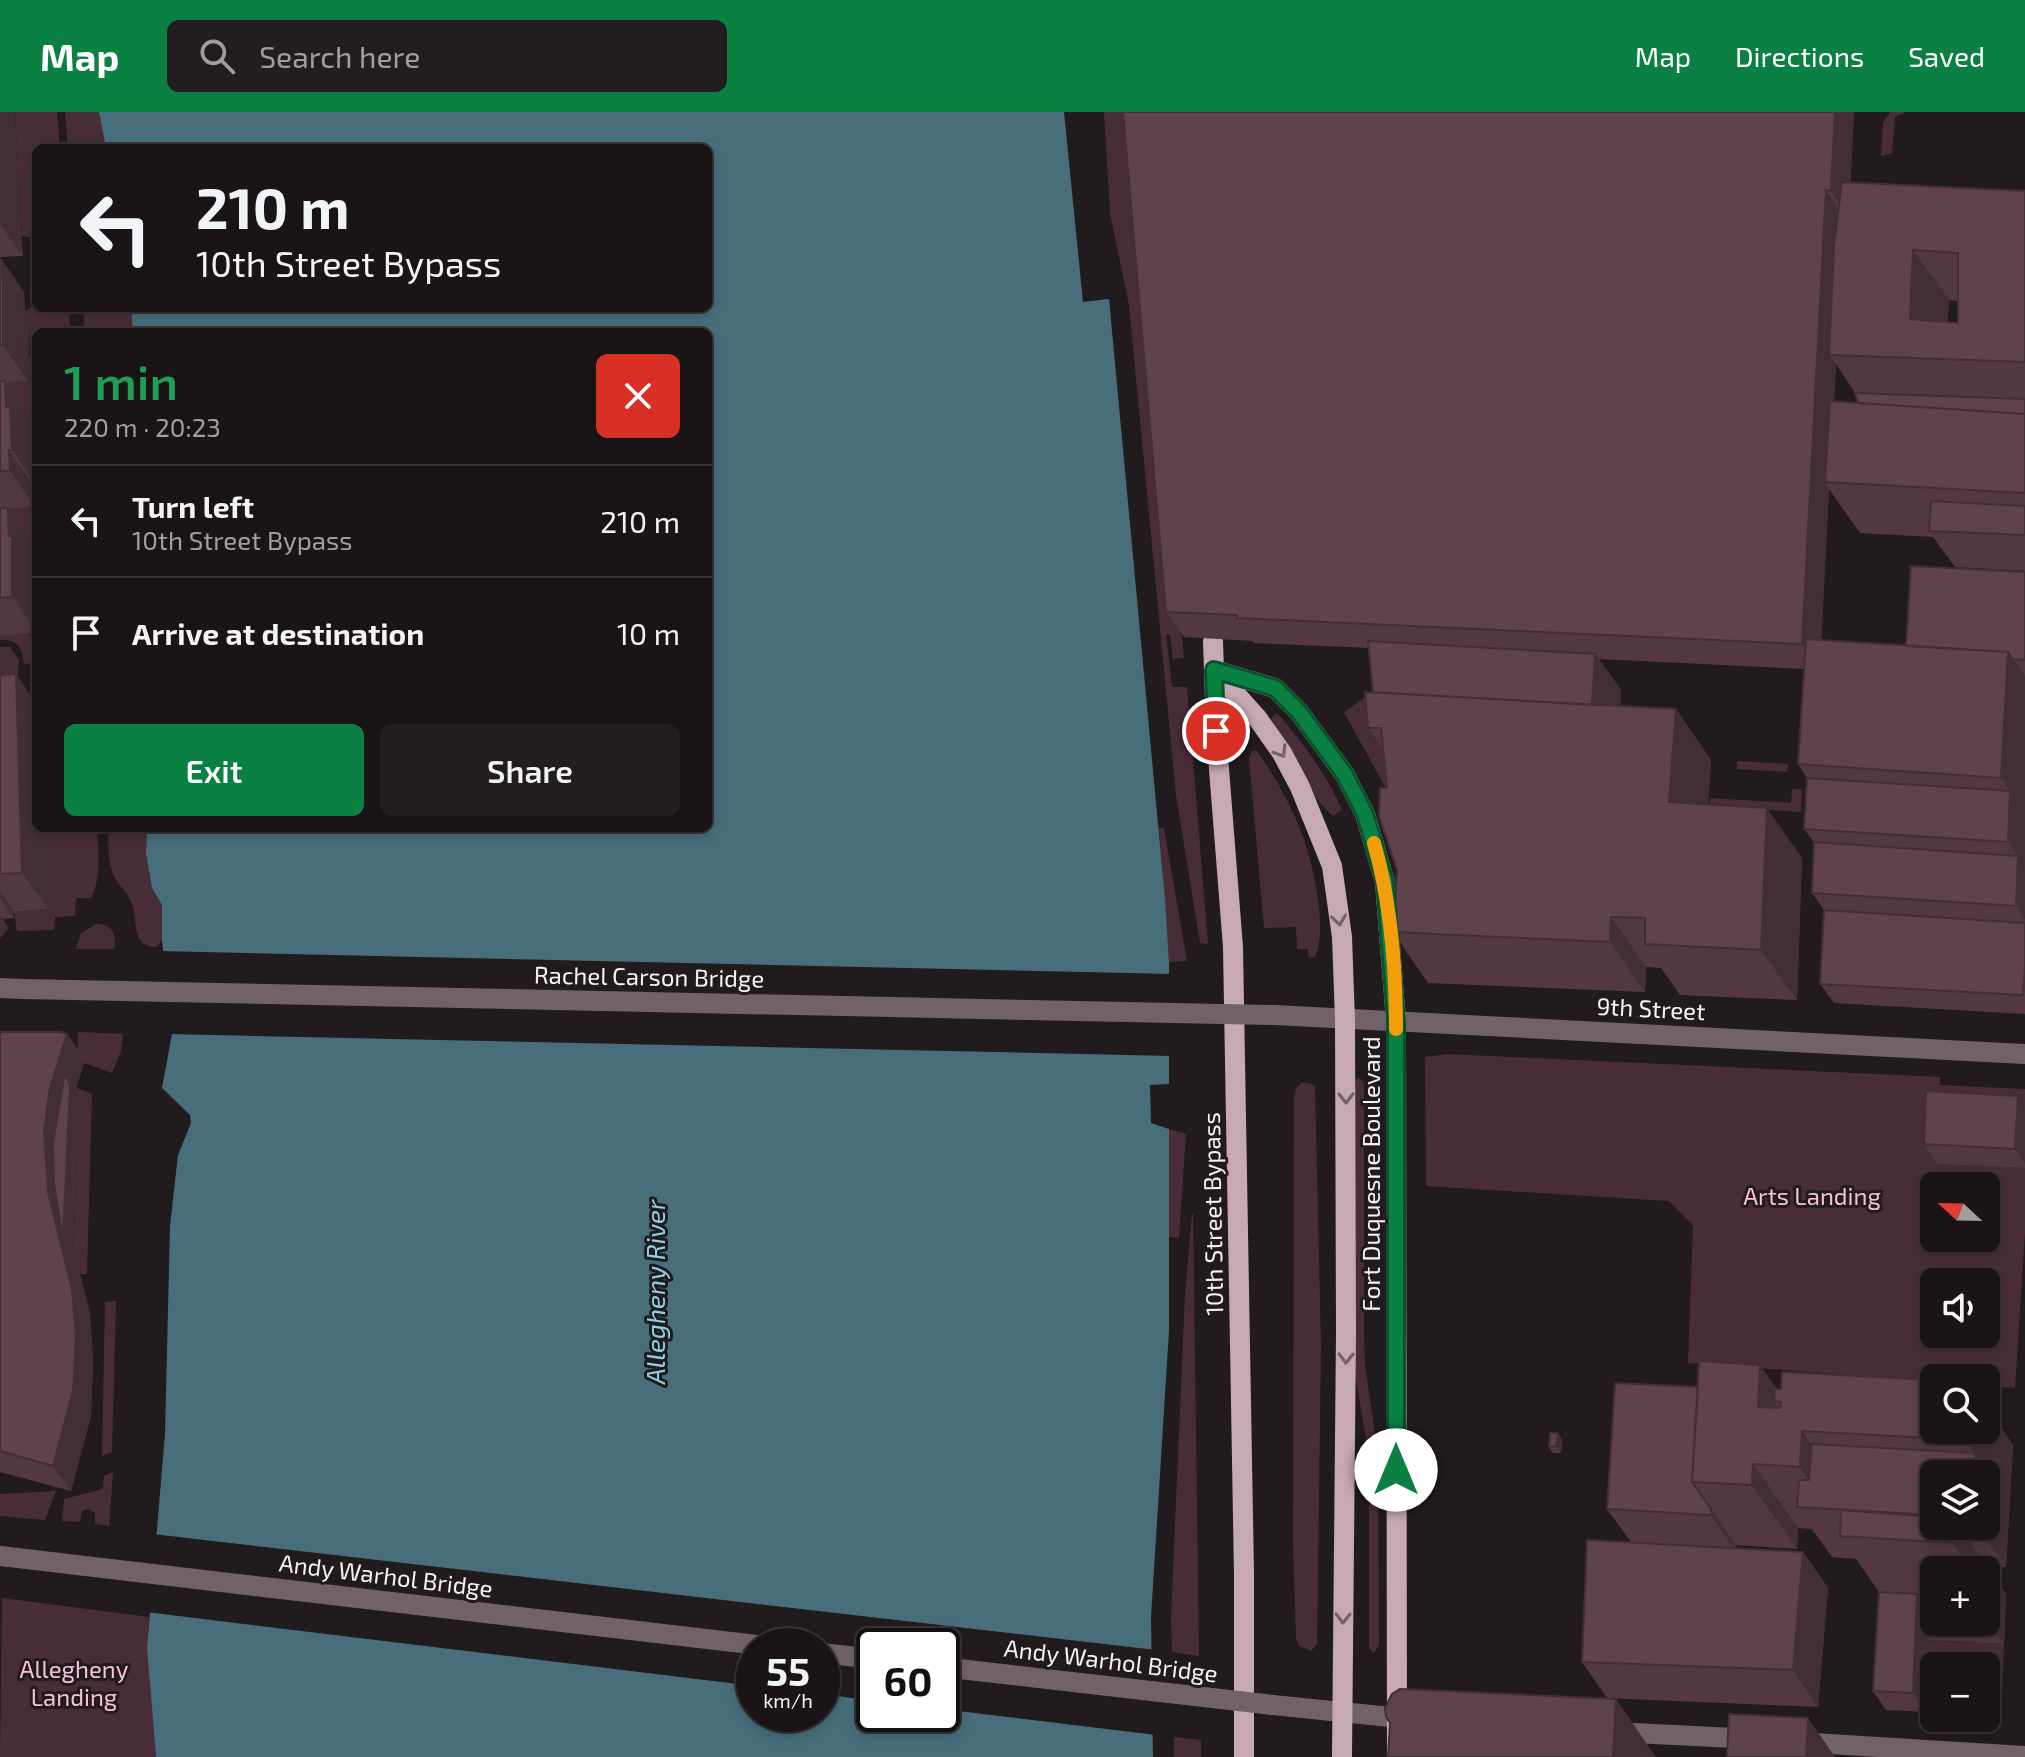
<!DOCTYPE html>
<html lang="en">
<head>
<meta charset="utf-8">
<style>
	:root { --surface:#1a1416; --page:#231d1f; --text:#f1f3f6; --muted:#9f9ea1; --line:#383335; --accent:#0b8043 }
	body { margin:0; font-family:"Exo 2",sans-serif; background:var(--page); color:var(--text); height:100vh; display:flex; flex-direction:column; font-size:30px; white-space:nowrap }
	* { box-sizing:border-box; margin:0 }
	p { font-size:26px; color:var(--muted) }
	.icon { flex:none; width:44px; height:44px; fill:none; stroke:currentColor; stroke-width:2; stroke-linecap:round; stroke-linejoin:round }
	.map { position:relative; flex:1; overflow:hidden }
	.details { position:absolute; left:32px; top:216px; width:680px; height:504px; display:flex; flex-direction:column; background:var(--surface); border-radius:12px; box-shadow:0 4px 12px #0003,0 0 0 2px var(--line) }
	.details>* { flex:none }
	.banner { position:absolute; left:32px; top:32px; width:680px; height:168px; border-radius:12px; box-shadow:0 4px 12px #0003,0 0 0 2px var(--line); background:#1a1416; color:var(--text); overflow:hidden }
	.needle { width:52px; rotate:292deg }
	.tools { position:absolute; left:1920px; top:1060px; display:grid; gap:16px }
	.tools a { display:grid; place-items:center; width:80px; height:80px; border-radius:12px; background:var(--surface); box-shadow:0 4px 12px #0003,0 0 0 2px var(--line); font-size:40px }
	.speed { position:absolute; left:736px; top:1516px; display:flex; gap:16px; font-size:40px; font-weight:700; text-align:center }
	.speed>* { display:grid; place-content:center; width:104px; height:104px; border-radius:50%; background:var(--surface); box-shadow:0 4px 12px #0003,0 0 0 2px var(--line); line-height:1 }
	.speed small { font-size:20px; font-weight:400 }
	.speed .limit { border:4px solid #111; border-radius:12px; background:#fff; color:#111 }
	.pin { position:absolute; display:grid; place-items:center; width:68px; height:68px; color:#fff; margin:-34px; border:4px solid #fff; border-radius:50%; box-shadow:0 2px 8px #0007 }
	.me { position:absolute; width:88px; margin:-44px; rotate:0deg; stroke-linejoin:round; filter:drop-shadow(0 0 6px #0008) }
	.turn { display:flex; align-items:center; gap:28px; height:168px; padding:0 32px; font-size:36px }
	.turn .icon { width:104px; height:104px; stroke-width:2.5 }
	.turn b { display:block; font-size:56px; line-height:68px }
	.round { display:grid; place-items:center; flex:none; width:84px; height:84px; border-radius:12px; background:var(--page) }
	.headline { display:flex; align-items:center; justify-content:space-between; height:136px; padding:0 32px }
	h1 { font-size:48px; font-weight:600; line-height:60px; color:#1e9e55 }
	.button { display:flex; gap:16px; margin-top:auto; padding:16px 32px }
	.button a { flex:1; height:92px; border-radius:12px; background:var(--accent); color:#fff; font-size:32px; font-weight:600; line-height:92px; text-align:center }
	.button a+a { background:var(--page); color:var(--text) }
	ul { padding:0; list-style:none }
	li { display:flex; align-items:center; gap:24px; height:112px; padding:0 32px; border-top:2px solid var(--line) }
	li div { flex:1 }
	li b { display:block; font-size:30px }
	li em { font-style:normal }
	header { display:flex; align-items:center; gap:48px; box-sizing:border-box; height:112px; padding:0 40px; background:var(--accent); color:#fff }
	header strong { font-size:38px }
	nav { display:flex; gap:44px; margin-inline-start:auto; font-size:28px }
	.search { width:560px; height:72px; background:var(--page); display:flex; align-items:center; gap:20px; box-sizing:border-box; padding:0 28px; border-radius:12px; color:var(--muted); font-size:30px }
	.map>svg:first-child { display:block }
	.green { fill:#482d39; fill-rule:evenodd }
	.water { fill:#476e7a; fill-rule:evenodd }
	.pier { fill:#221b1e }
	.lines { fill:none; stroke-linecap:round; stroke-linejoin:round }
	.minor { stroke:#716268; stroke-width:20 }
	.major { stroke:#c7a8b5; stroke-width:20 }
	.minor-bridge { stroke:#716268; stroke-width:20 }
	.wall { fill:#533843; fill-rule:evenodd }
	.shaded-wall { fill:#432e37; fill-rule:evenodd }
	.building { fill:#60414e; stroke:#432e37; stroke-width:2; fill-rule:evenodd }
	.oneway { stroke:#74626a }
	.route-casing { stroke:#07532c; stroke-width:20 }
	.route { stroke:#0b8043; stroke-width:14 }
	.slow { stroke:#f59e0b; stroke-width:14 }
	.labels { text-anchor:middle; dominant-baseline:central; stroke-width:6; stroke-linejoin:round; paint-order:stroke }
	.street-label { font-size:24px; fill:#f7f1f3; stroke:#221b1e }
	.park-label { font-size:24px; fill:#fcbfd9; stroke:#221b1e }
	.water-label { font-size:26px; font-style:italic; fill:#8bd3e9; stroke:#221b1e }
</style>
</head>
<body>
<header>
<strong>Map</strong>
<div class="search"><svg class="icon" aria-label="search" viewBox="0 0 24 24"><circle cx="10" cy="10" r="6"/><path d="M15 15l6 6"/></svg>Search here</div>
<nav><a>Map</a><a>Directions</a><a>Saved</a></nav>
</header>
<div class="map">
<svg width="2025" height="1645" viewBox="0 0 2025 1645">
	<rect width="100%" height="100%" fill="#221b1e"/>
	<path class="green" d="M 15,0 L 57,0 L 60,36 L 36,36 L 36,126 L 22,124 Z
		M 65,0 L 99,0 L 106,36 L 68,36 Z
		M 1104,0 L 1132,0 L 1184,546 L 1173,547 L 1170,522 L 1166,523 L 1172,575 L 1187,575 L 1208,832 L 1200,831 L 1176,683 L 1129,193 L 1110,101 Z
		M 1890,0 L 1906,0 L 1895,5 L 1892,41 L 1881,44 L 1883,11 Z
		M 36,192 L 36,196 L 69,196 L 70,220 L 36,220 L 36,347 L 35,332 L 32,332 L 0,271 L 30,245 L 29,205 L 26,205 L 25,199 Z
		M 84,196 L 131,196 L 133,220 L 84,220 Z
		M 35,375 L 36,375 L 36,461 L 0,397 L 35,395 Z
		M 36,521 L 36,551 L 24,552 C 23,535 17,527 0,528 L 0,524 Z
		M 0,535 L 10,535 L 19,548 L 17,574 L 0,581 Z
		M 1382,582 L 1390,684 L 1344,600 L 1364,586 Z
		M 1277,601 C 1303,631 1326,661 1342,698 L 1333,704 C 1305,680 1288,638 1271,606 Z
		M 1252,639 L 1257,639 C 1291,687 1313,737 1319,796 C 1320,812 1322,829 1315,845 L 1309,846 L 1308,837 L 1297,837 L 1296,815 L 1264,816 L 1249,645 Z
		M 1737,649 L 1788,652 L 1787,660 L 1737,657 Z
		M 1792,677 L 1802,677 L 1801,700 L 1709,694 L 1710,686 L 1791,691 Z
		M 45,716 L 97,716 C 98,739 102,765 91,786 L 76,786 L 75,804 L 55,805 L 54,818 L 17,819 L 14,800 L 48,797 Z
		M 108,716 L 147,716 L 146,743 L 152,776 L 162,793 L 164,808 L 162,828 L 157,835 C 131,835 138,810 132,792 C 128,781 120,775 115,766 C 107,752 109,732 108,716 Z
		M 1159,716 L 1164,716 L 1187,849 L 1169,850 Z
		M 96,812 C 112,812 117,822 114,837 L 76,837 L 81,821 Z
		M 78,920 L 123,922 L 121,939 L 112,961 L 84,951 L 84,947 L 78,946 Z
		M 1448,942 L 1940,965 L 1940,973 L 2025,977 L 2025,1003 L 1937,1051 L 2025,1056 L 2025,1120 L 2015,1276 L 1986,1274 L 1986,1266 L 1934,1266 L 1934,1269 L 1688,1251 L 1693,1114 L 1669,1089 L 1426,1074 L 1425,945 ZM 1934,1074 L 1986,1074 L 1986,1126 L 1934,1126 ZM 1934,1170 L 1986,1170 L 1986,1222 L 1934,1222 Z
		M 1360,966 L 1364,972 L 1364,1221 L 1365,1253 L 1378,1343 L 1379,1533 L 1374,1541 L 1369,1536 L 1369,1344 L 1355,1262 L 1355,968 Z
		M 1302,970 L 1312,972 L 1315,976 L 1321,1233 L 1317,1532 L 1311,1539 L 1299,1534 L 1296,1526 L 1293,1433 L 1294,985 L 1296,977 Z
		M 74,975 L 92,982 L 87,1162 L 79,1162 L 73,1143 L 79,986 Z
		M 1169,1017 L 1186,1022 L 1179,1126 L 1169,1125 Z
		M 1192,1102 L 1193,1102 L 1199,1544 L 1172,1540 L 1171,1505 L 1185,1183 Z
		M 116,1189 L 112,1340 L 102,1344 L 105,1190 Z
		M 113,1360 L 109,1414 L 95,1412 L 95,1401 L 87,1397 L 82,1399 L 80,1410 L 62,1409 L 64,1387 L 103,1377 L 104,1364 Z
		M 56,1379 L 45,1408 L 0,1404 L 0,1382 Z
		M 2,1486 L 149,1505 L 147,1536 L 156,1645 L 0,1645 Z
		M 1929,1528 L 2004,1532 L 2001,1605 L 1986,1604 L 1986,1554 L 1934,1554 L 1934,1601 L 1927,1600 Z
		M 1174,1625 L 1201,1628 L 1201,1645 L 1174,1645 Z"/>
	<path class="water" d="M 99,0 L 1064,0 L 1083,190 L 1109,187 L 1165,787 L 1169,850 L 1169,972 L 1150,973 L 1151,1011 L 1169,1017 L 1169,1219 L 1151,1505 L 1153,1645 L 156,1645 L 147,1536 L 165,1322 L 170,1114 L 178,1043 L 191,1011 L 190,1003 L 162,976 L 172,922 L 162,828 L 162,793 L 152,776 L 146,742 L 147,716 L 708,716 L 708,220 L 133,220 L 131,196 L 708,196 L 708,36 L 106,36 ZM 754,1534 L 822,1534 L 822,1602 L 754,1602 ZM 874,1534 L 942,1534 L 942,1602 L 874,1602 Z"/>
	<path class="pier" d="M 159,839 L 1173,862 L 1173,944 L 168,922 Z
		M 153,1422 L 1156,1538 L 1156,1623 L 942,1597 L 942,1534 L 874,1534 L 874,1589 L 822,1582 L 822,1534 L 754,1534 L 754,1574 L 146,1500 Z"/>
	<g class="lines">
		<path class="minor" d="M 0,876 L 23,877
			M 1274,903 L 2025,942
			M 0,1444 L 766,1534
			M 822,1541 L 874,1547
			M 1273,1593 L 1410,1607
			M 1614,1620 L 1754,1627
			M 1797,1630 L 2025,1644"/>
		<path class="major" d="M 1213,529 L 1216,619 L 1233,835 L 1244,1462 L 1244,1645
			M 1214,558 L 1275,576 L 1299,600 L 1345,663 L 1365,702 L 1385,770 L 1396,909 L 1397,1645
			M 1214,558 L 1258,607 L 1282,641 L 1300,675 L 1332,754 L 1342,825 L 1345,908 L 1346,1220 L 1342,1645"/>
		<path class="minor-bridge" d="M 23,877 L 1274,903
			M 942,1555 L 1273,1593"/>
	</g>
	<path class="wall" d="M 0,0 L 23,144 L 0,145 Z
		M 1854,0 L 1850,71 L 2025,79 L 2025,459 L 1955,455 L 1933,425 L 1860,421 L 1829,377 L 1821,528 L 1906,534 L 2025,460 L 2025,902 L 1834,891 L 1820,872 L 1824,798 L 1812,781 L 1814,730 L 1804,717 L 1807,666 L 1798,652 L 1804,557 L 1599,547 L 1621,578 L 1620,594 L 1676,597 L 1711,648 L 1708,693 L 1802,746 L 1797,888 L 1680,883 L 1661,856 L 1646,855 L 1645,880 L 1428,871 L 1393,820 L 1397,758 L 1383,637 L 1368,616 L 1373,580 L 1369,536 L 1254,531 L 1253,529 L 1184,525 L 1166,500 ZM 1949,188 L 1958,189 L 1958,211 L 1947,210 ZM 1836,252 L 1855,281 L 1858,291 L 1834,290 Z
		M 0,145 L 24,180 L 25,200 L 29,205 L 28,269 L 6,270 L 30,305 L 31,326 L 35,331 L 36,347 L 35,395 L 8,397 L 33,432 L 34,455 L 36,458 L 36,521 L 0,524 Z
		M 0,563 L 36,716 L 45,716 L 48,797 L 14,800 L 14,806 L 3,807 L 8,816 L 0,826 Z
		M 0,920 L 67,922 L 85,948 L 76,976 L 79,986 L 73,1134 L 90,1202 L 93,1250 L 91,1304 L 71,1379 L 0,1360 Z
		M 2025,994 L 2025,1056 L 1937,1052 L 1924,1032 Z
		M 1698,1275 L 1777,1277 L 1986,1318 L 1986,1294 L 2013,1333 L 2006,1455 L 1987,1454 L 2006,1482 L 2004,1532 L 1929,1528 L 1927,1600 L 1886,1598 L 1873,1579 L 1879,1480 L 1856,1447 L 1832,1445 L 1812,1417 L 1798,1416 L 1797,1437 L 1736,1433 L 1736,1436 L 1803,1440 L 1828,1476 L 1818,1595 L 1607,1586 L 1582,1550 L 1631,1430 L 1607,1397 ZM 1934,1362 L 1986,1414 L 1934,1414 ZM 1934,1458 L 1986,1458 L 1986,1510 L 1934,1510 Z
		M 1558,1321 L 1562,1328 L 1561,1341 L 1553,1341 L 1549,1335 Z"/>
	<path class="shaded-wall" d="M 0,0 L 15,0 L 23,144 L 0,112 Z
		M 1835,0 L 1854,0 L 1849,104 L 1831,79 Z
		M 1826,78 L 1843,104 L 1829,243 L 1836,252 L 1829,371 L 1825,370 L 1829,377 L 1820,557 L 1802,532 Z
		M 1913,138 L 1949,188 L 1945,247 L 1910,207 Z
		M 0,145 L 24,180 L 25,200 L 29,205 L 28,269 L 3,233 Z
		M 5,269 L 30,305 L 31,326 L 35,331 L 36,373 L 12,338 L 6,295 Z
		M 9,338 L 35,375 L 35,395 L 10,359 Z
		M 8,396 L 33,432 L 34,455 L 36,458 L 36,518 L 12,485 Z
		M 2008,540 L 2025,564 L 2025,700 L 2001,666 Z
		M 1595,542 L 1621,578 L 1617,641 L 1592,604 Z
		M 16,562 L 36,590 L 36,716 L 45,716 L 48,797 L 22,761 Z
		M 1676,597 L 1711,648 L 1704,741 L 1669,690 Z
		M 2010,679 L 2025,700 L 2025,808 L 2016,794 L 2018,744 L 2008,730 Z
		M 1767,696 L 1802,746 L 1797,888 L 1761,838 Z
		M 0,779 L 14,800 L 14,806 L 0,786 Z
		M 0,803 L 8,816 L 0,826 Z
		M 1611,805 L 1646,855 L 1645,880 L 1610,830 Z
		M 67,922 L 85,948 L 76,976 L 79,986 L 73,1134 L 90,1202 L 93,1250 L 91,1304 L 71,1379 L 53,1354 L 48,1080 L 44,1019 L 50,976 Z
		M 2018,984 L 2025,994 L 2025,1051 L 2015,1037 Z
		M 1760,1253 L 1805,1316 L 1802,1319 L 1847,1383 L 1829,1397 L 1758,1295 ZM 1774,1289 L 1781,1290 L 1802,1329 Z
		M 1986,1294 L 2013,1333 L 2006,1455 L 1977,1414 L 1986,1414 L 1986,1362 L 1974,1362 L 1975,1341 L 1966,1328 L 1966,1318 L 1986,1318 Z
		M 1558,1321 L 1562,1328 L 1561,1341 L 1556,1334 Z
		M 1753,1352 L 1798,1416 L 1797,1437 L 1752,1373 Z
		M 1711,1397 L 1736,1433 L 1736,1439 L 1711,1403 Z
		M 1953,1414 L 1959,1414 L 2006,1482 L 2005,1506 L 1986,1479 L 1986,1458 L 1971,1458 L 1952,1431 Z
		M 1803,1440 L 1828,1476 L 1818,1595 L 1793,1558 Z
		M 1917,1482 L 1930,1502 L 1920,1515 L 1929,1528 L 1927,1600 L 1913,1581 Z
		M 1996,1493 L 2005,1506 L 2004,1532 L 1995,1519 Z
		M 1616,1587 L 1656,1645 L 1613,1645 Z
		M 1808,1606 L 1835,1645 L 1806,1645 Z"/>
	<path class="building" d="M 1123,0 L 1835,0 L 1831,79 L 1826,78 L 1802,532 L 1237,506 L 1237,503 L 1166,500 Z
		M 1842,70 L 2025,79 L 2025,250 L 1829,243 L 1834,134 ZM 1913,138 L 1958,141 L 1958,211 L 1910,207 Z
		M 0,168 L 3,168 L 3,233 L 0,233 Z
		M 0,269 L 5,269 L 6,295 L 10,295 L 12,338 L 9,338 L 10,359 L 0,359 Z
		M 1855,281 L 2025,287 L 2025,302 L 1858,291 Z
		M 1830,289 L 2025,302 L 2025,381 L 1825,370 Z
		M 1931,389 L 2025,394 L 2025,423 L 1929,419 Z
		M 0,396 L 8,396 L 9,424 L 12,424 L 12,485 L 0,486 Z
		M 1911,454 L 2025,460 L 2025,548 L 2013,547 L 2008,540 L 1906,534 Z
		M 1806,527 L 2008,540 L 2001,666 L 1798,652 Z
		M 1368,529 L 1595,542 L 1592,593 L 1373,580 Z
		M 16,562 L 22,761 L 0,762 L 0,563 Z
		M 1365,580 L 1676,597 L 1669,690 L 1767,696 L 1761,838 L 1645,832 L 1645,806 L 1611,805 L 1610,830 L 1393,820 L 1397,758 L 1379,704 L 1380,676 L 1387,676 L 1381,616 L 1368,616 Z
		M 1807,666 L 2010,679 L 2008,730 L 1804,717 Z
		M 1814,730 L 2018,744 L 2016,794 L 1812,781 Z
		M 1824,798 L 2025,811 L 2025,856 L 2023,883 L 1820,872 Z
		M 0,920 L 61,920 L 67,922 L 50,976 L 44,1019 L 48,1080 L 72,1177 L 76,1225 L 73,1279 L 53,1354 L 0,1339 Z
		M 65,960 L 70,973 L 63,1127 L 54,1073 L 53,1031 Z
		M 1926,979 L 2018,984 L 2015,1037 L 1924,1032 Z
		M 1699,1249 L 1760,1253 L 1758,1295 L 1780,1296 L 1781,1290 L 1774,1289 L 1775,1277 L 1781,1277 L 1782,1260 L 1934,1268 L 1934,1318 L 1966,1318 L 1966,1328 L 1802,1319 L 1800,1355 L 1753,1352 L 1752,1373 L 1692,1370 Z
		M 1615,1271 L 1698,1275 L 1692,1370 L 1711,1397 L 1711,1403 L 1607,1397 Z
		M 1550,1321 L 1558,1321 L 1556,1334 L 1549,1335 Z
		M 1812,1332 L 1975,1341 L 1974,1362 L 1934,1362 L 1934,1403 L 1797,1395 L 1799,1368 L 1809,1368 Z
		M 1841,1398 L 1934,1405 L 1934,1414 L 1953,1414 L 1952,1431 L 1840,1424 Z
		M 1587,1428 L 1803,1440 L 1793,1558 L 1582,1550 Z
		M 1879,1480 L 1917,1482 L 1913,1581 L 1873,1579 Z
		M 1921,1489 L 1934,1489 L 1934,1510 L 1986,1510 L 1986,1493 L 1996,1493 L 1995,1519 L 1920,1515 Z
		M 1400,1577 L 1616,1587 L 1613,1645 L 1388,1645 L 1390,1611 L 1386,1605 L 1385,1596 L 1392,1582 Z
		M 1729,1602 L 1808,1606 L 1806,1645 L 1727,1645 Z"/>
	<defs><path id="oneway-chevron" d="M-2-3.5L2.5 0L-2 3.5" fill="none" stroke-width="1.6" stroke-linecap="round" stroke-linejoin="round" transform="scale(2)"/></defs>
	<g class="oneway">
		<use href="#oneway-chevron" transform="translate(1281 640) rotate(58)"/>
		<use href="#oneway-chevron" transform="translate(1339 808) rotate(83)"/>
		<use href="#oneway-chevron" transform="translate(1346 986) rotate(90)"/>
		<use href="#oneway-chevron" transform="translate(1346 1246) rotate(91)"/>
		<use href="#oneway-chevron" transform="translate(1343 1506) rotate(91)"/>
	</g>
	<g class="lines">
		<defs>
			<path id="route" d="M 1216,619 L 1214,558 L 1275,576 L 1299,600 L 1345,663 L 1365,702 L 1385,770 L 1396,909 L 1396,1358"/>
		</defs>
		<use href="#route" class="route-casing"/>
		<use href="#route" class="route"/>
		<path class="slow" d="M 1374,731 C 1391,791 1396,855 1396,917"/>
	</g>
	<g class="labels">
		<g class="street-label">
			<text transform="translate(649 864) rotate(1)">Rachel Carson Bridge</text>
			<text transform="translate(1651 896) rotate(3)">9th Street</text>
			<text transform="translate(1370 1062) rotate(-90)">Fort Duquesne Boulevard</text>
			<text transform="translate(1212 1102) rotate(-91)">10th Street Bypass</text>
			<text transform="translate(386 1463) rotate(7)">Andy Warhol Bridge</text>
			<text transform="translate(1111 1548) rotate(7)">Andy Warhol Bridge</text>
		</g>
		<g class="park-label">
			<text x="1812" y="1083">Arts Landing</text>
			<text x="74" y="1556">Allegheny<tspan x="74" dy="28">Landing</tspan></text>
		</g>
		<g class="water-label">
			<text transform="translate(654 1180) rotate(-90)">Allegheny River</text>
		</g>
	</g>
</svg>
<div class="tools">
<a><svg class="needle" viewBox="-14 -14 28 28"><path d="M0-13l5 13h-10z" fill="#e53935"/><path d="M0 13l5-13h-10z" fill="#9f9ea1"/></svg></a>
<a><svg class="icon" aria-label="sound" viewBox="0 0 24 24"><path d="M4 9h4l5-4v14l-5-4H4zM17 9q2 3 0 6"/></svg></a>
<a><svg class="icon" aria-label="search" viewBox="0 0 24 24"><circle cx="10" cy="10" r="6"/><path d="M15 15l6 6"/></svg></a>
<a><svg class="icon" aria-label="layers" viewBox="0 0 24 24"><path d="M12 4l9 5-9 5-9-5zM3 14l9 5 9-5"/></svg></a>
<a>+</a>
<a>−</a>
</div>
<div class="speed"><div>55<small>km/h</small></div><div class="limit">60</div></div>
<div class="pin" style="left:1216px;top:619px;background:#d93025"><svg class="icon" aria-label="arrive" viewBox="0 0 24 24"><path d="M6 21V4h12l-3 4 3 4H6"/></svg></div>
<svg class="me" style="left:1396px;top:1358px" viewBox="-20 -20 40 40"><circle r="19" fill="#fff"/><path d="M0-13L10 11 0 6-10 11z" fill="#0b8043"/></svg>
<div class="banner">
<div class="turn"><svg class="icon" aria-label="left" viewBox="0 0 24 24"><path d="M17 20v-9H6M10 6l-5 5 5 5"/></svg><div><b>210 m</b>10th Street Bypass</div></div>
</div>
<section class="details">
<div class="headline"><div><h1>1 min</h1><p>220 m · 20:23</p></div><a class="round" style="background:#d93025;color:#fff"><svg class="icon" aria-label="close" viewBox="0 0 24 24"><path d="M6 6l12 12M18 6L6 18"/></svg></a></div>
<ul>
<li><svg class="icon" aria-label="left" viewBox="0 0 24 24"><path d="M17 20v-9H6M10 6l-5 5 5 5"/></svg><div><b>Turn left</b><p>10th Street Bypass</p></div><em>210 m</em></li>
<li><svg class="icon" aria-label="arrive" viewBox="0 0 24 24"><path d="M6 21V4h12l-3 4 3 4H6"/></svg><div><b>Arrive at destination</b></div><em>10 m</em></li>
</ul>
<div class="button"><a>Exit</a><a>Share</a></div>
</section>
</div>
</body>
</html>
